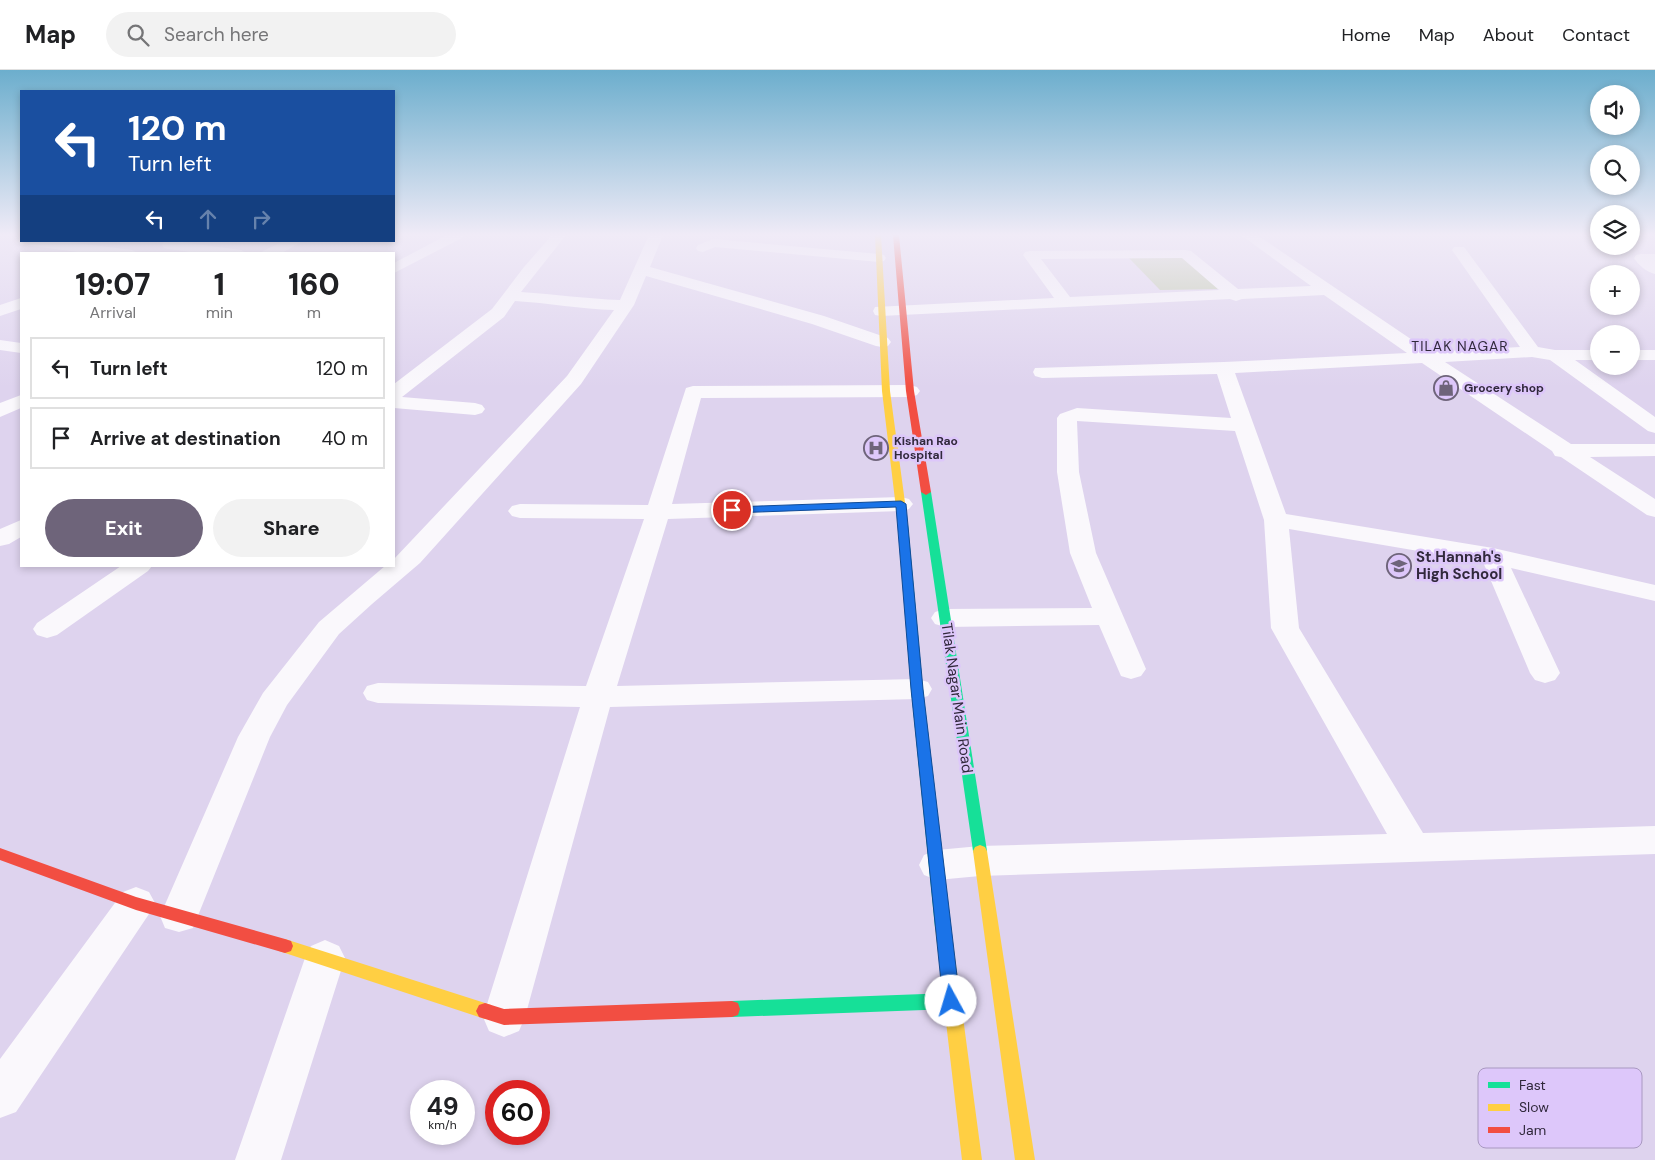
<!DOCTYPE html>
<html lang="en">
<head>
<meta charset="utf-8">
<style>
	:root { --surface:#fff; --page:#f2f2f2; --text:#202124; --muted:#757577; --line:#e0e0e0; --accent:#6e647a }
	body { margin:0; font-family:"DM Sans",sans-serif; background:var(--page); color:var(--text); height:100vh; display:flex; flex-direction:column; font-size:19px; white-space:nowrap }
	* { box-sizing:border-box; margin:0 }
	p { font-size:16px; color:var(--muted) }
	.icon { flex:none; width:28px; height:28px; fill:none; stroke:currentColor; stroke-width:2; stroke-linecap:round; stroke-linejoin:round }
	.map { position:relative; flex:1; overflow:hidden }
	.panel { position:absolute; left:20px; top:182px; width:375px; height:315px; display:flex; flex-direction:column; background:var(--surface); border-radius:0px; box-shadow:0 2px 8px #0003 }
	.panel>* { flex:none }
	.guide { position:absolute; left:20px; top:20px; width:375px; height:152px; border-radius:0px; box-shadow:0 2px 8px #0003; background:#1a4fa0; color:#fff; overflow:hidden }
	.fabs { position:absolute; left:1590px; top:15px; display:grid; gap:10px }
	.fabs a { display:grid; place-items:center; width:50px; height:50px; border-radius:50%; background:var(--surface); box-shadow:0 2px 8px #0003; font-size:25px }
	.speed { position:absolute; left:410px; top:1010px; display:flex; gap:10px; font-size:25px; font-weight:700; text-align:center }
	.speed>* { display:grid; place-content:center; width:65px; height:65px; border-radius:50%; background:var(--surface); box-shadow:0 2px 8px #0003; line-height:1 }
	.speed small { font-size:12px; font-weight:400 }
	.speed .limit { border:8px solid #d22; background:#fff; color:#111 }
	.pin { position:absolute; display:grid; place-items:center; width:42px; height:42px; color:#fff; margin:-21px; border:2px solid #fff; border-radius:50%; box-shadow:0 1px 5px #0007 }
	.me { position:absolute; width:55px; margin:-28px; rotate:354deg; stroke-linejoin:round; filter:drop-shadow(0 0 4px #0008) }
	.turn { display:flex; align-items:center; gap:18px; height:105px; padding:0 25px; font-size:22px }
	.turn .icon { width:65px; height:65px; stroke-width:2.5 }
	.turn b { display:block; font-size:35px; line-height:42px }
	.lanes { display:flex; align-items:center; height:48px; padding:0 25px; background:#0003; justify-content:center; gap:25px; direction:ltr }
	.lanes .off { opacity:.35 }
	.eta { display:flex; justify-content:space-evenly; align-items:center; height:85px; text-align:center }
	.eta b { font-size:30px; font-weight:800; line-height:35px }
	.button { display:flex; gap:10px; margin-top:auto; padding:10px 25px }
	.button a { flex:1; height:58px; border-radius:30px; background:var(--accent); color:#fff; font-size:20px; font-weight:800; line-height:58px; text-align:center }
	.button a+a { background:var(--page); color:var(--text) }
	ul { padding:0; list-style:none }
	li { display:flex; align-items:center; gap:15px; height:62px; margin:0 10px 8px; padding:0 15px; border:2px solid var(--line); border-radius:0px }
	li div { flex:1 }
	li b { display:block; font-size:19px }
	li em { font-style:normal }
	header { display:flex; align-items:center; gap:30px; box-sizing:border-box; height:70px; padding:0 25px; background:var(--surface); border-bottom:1px solid var(--line) }
	header strong { font-size:24px }
	nav { display:flex; gap:28px; margin-inline-start:auto; font-size:18px }
	.search { width:350px; height:45px; background:var(--page); display:flex; align-items:center; gap:12px; box-sizing:border-box; padding:0 18px; border-radius:28px; color:var(--muted); font-size:19px }
	.map>svg:first-child { display:block }
	.green { fill:#bcc6a5 }
	.lines { fill:none; stroke-linecap:round; stroke-linejoin:round }
	.street { fill:#faf8fc; fill-rule:evenodd }
	.fast { fill:#16e098; fill-rule:evenodd }
	.slow { fill:#ffcf43; fill-rule:evenodd }
	.jam { fill:#f24e42; fill-rule:evenodd }
	.route { fill:#1a73e8; stroke:#114b97 }
	.labels { text-anchor:middle; dominant-baseline:central; stroke-width:5; stroke-linejoin:round; paint-order:stroke }
	.far-poi-label { font-size:12px; font-weight:bold; fill:#31293c; stroke:#ddc7fa; text-anchor:start }
	.far-neighbourhood-label { font-size:14px; letter-spacing:1px; fill:#31293c; stroke:#ddc7fa }
	.poi-label { font-size:15px; font-weight:bold; fill:#31293c; stroke:#ddc7fa; text-anchor:start }
	.street-label { font-size:15px; fill:#31293c; stroke:#ddc7fa }
	.key { fill:#ddc7fa; stroke:#a998c1; stroke-width:1 }
	.key-label { font-size:14px; fill:#31293c }
</style>
</head>
<body>
<header>
<strong>Map</strong>
<div class="search"><svg class="icon" aria-label="search" viewBox="0 0 24 24"><circle cx="10" cy="10" r="6"/><path d="M15 15l6 6"/></svg>Search here</div>
<nav><a>Home</a><a>Map</a><a>About</a><a>Contact</a></nav>
</header>
<div class="map">
<svg width="1655" height="1090" viewBox="0 0 1655 1090">
	<rect width="100%" height="100%" fill="#ded3ee"/>
	<path class="green" d="M 1184,186 L 1222,219 L 1160,220 L 1129,188 Z"/>
	<g class="lines">
		<path class="street" d="M 447,165 L 464,165 L 462,168 L 394,203 L 394,193 Z
			M 552,165 L 566,165 L 521,222 C 555,224 587,229 620,230 L 649,165 L 663,165 L 650,197 L 824,246 L 888,268 L 891,272 L 888,276 L 882,277 L 876,276 L 812,254 L 646,206 L 634,235 L 581,314 L 420,493 L 372,534 L 339,564 L 287,635 L 270,667 L 193,858 L 179,862 L 165,858 L 160,846 L 238,667 L 263,623 L 319,552 L 385,496 L 394,496 L 394,489 L 567,306 L 614,240 C 581,239 548,233 515,231 L 504,247 L 402,327 L 475,333 L 482,335 L 485,339 L 482,343 L 475,345 L 394,338 L 394,314 L 492,239 L 524,197 Z
			M 1241,165 L 1257,165 L 1430,282 L 1520,277 L 1452,180 L 1454,177 L 1464,177 L 1538,277 L 1555,280 L 1599,280 L 1599,290 L 1575,290 L 1655,347 L 1655,363 L 1648,361 L 1550,290 L 1532,287 L 1445,292 L 1571,374 L 1655,374 L 1655,386 L 1590,387 L 1655,429 L 1655,447 L 1647,445 L 1561,387 L 1555,386 L 1552,381 L 1422,293 L 1235,303 L 1286,444 L 1493,478 L 1655,515 L 1655,531 L 1511,498 L 1560,603 L 1555,610 L 1545,613 L 1535,610 L 1530,603 L 1483,492 L 1289,459 L 1299,558 L 1423,763 L 1655,756 L 1655,784 L 980,806 L 937,810 L 924,805 L 919,795 L 924,785 L 937,780 L 980,776 L 1387,764 L 1271,558 L 1264,450 L 1235,361 L 1077,351 L 1079,402 L 1096,483 L 1146,599 L 1141,606 L 1131,609 L 1121,606 L 1099,555 L 945,557 L 935,554 L 931,548 L 935,542 L 945,539 L 1092,538 L 1070,483 L 1057,402 L 1057,348 L 1060,344 L 1077,338 L 1231,348 L 1217,304 L 1042,308 L 1035,306 L 1033,302 L 1035,298 L 1224,292 L 1407,283 L 1324,225 L 1242,229 L 1236,231 L 1230,229 L 881,246 L 875,245 L 873,241 L 875,237 L 1054,228 L 1023,185 L 1025,182 L 1030,181 L 1186,180 L 1191,181 L 1238,219 L 1311,216 ZM 1182,188 L 1219,220 L 1070,227 L 1041,189 Z
			M 21,167 L 21,171 L 61,171 L 132,180 L 139,184 L 93,184 L 17,174 L 15,171 Z
			M 713,169 L 879,184 L 884,185 L 886,188 L 884,191 L 879,192 L 715,177 L 703,182 L 698,181 L 696,178 L 698,175 Z
			M 173,171 L 241,180 L 248,184 L 204,184 L 169,179 L 164,178 L 162,175 L 164,172 Z
			M 284,171 L 303,171 L 280,184 L 261,184 L 263,181 Z
			M 1641,184 L 1655,184 L 1655,204 C 1647,202 1638,195 1634,188 L 1636,185 Z
			M 21,228 L 21,239 L 0,246 L 0,235 Z
			M 0,270 L 21,273 L 21,283 L 0,280 Z
			M 1631,280 L 1655,280 L 1655,290 L 1631,290 Z
			M 910,315 L 917,317 L 920,321 L 917,325 L 910,327 L 701,328 L 672,434 L 901,427 L 909,429 L 913,434 L 909,439 L 901,441 L 668,449 L 617,616 L 917,609 L 928,612 L 932,619 L 928,626 L 917,629 L 610,637 L 525,947 L 519,961 L 504,967 L 489,961 L 483,947 L 580,637 L 378,633 L 367,630 L 363,623 L 367,616 L 378,613 L 586,616 L 644,449 L 520,448 L 512,446 L 508,441 L 512,436 L 520,434 L 648,435 L 686,318 L 693,316 Z
			M 21,325 L 21,338 L 0,347 L 0,333 Z
			M 21,450 L 21,467 L 9,474 L 0,476 L 0,459 Z
			M 121,496 L 152,496 L 148,501 L 57,565 L 47,568 L 37,565 L 33,559 L 37,553 Z
			M 136,817 L 149,822 L 155,833 L 149,844 L 16,1042 L 0,1048 L 0,989 L 123,822 Z
			M 325,870 L 339,876 L 345,888 L 281,1090 L 235,1090 L 305,888 L 311,876 Z"/>
		<path class="fast" d="M 926,419 L 931,422 L 987,781 L 985,785 L 980,787 L 975,785 L 973,781 L 921,422 Z
			M 903,452 L 908,455 L 923,619 L 951,857 L 949,862 L 943,864 L 937,862 L 935,857 L 911,619 L 898,455 Z
			M 951,923 L 957,925 L 959,931 L 957,937 L 951,939 L 732,947 L 726,945 L 724,939 L 726,933 L 732,931 Z"/>
		<path class="slow" d="M 875,165 L 881,165 L 890,321 L 908,455 L 903,458 L 898,455 L 882,321 Z
			M 980,775 L 985,777 L 987,781 L 1035,1090 L 1015,1090 L 973,781 L 975,777 Z
			M 943,850 L 949,852 L 951,857 L 982,1090 L 962,1090 L 935,857 L 937,852 Z
			M 285,869 L 485,933 L 491,935 L 494,941 L 491,947 L 485,949 L 285,883 L 279,881 L 277,876 L 279,871 Z"/>
		<path class="jam" d="M 893,165 L 899,165 L 914,321 L 931,422 L 926,425 L 921,422 L 906,321 Z
			M 0,778 L 136,827 L 285,869 L 291,871 L 293,876 L 291,881 L 285,883 L 136,840 L 0,790 Z
			M 732,931 L 738,933 L 740,939 L 738,945 L 732,947 L 504,955 L 479,947 L 476,941 L 479,935 L 485,933 L 504,939 Z"/>
	</g>
	<linearGradient id="sky" x2="0" y2="1"><stop stop-color="#6caecd"/><stop offset="0.52" stop-color="#f0ebf7"/><stop offset="1" stop-color="#f0ebf7" stop-opacity="0"/></linearGradient>
	<rect width="1655" height="317" fill="url(#sky)"/>
	<path class="route" d="M 901,431 L 906,434 L 923,619 L 960,931 L 957,937 L 951,939 L 945,937 L 943,931 L 911,619 L 896,437 L 732,443 L 727,440 L 732,437 Z"/>
	<defs>
		<symbol id="shop-ring" viewBox="-11 -11 22 22"><circle r="9.5" fill="#ddc7fa" stroke="#6e647a" stroke-width="1.5"/><path d="M-5-2.5h2.3a2.7 3.5 0 0 1 5.4 0H5L5.5 6h-11ZM-1.5-2.5h3a1.5 2.3 0 0 0-3 0Z" fill="#6e647a"/></symbol>
		<symbol id="hospital-ring" viewBox="-11 -11 22 22"><circle r="9.5" fill="#ddc7fa" stroke="#6e647a" stroke-width="1.5"/><path d="M-5-5h3v3.5h4V-5h3V5h-3V1.5h-4V5h-3Z" fill="#6e647a"/></symbol>
		<symbol id="university-ring" viewBox="-11 -11 22 22"><circle r="9.5" fill="#ddc7fa" stroke="#6e647a" stroke-width="1.5"/><path d="M0-5L7-2L0 1L-7-2ZM-4 1L0 2.5L4 1V4Q0 6-4 4Z" fill="#6e647a"/></symbol>
	</defs>
	<g fill-rule="evenodd">
		<use href="#shop-ring" x="1432" y="304" width="28" height="28"/>
		<use href="#hospital-ring" x="862" y="364" width="28" height="28"/>
		<use href="#university-ring" x="1385" y="482" width="28" height="28"/>
	</g>
	<g class="labels">
		<g class="far-poi-label">
			<text x="1464" y="318">Grocery shop</text>
			<text x="894" y="371">Kishan Rao<tspan x="894" dy="14">Hospital</tspan></text>
		</g>
		<g class="far-neighbourhood-label">
			<text x="1460" y="276">TILAK NAGAR</text>
		</g>
		<g class="poi-label">
			<text x="1416" y="487">St.Hannah's<tspan x="1416" dy="17">High School</tspan></text>
		</g>
		<g class="street-label">
			<text transform="translate(957 628) rotate(82)">Tilak Nagar Main Road</text>
		</g>
	</g>
	<rect x="1478" y="998" width="164" height="80" rx="8" class="key"/>
	<rect x="1488" y="1012" width="22" height="6" fill="#16e098"/>
	<rect x="1488" y="1034" width="22" height="7" fill="#ffcf43"/>
	<rect x="1488" y="1057" width="22" height="6" fill="#f24e42"/>
	<g class="key-label">
		<text x="1519" y="1020">Fast</text>
		<text x="1519" y="1042">Slow</text>
		<text x="1519" y="1065">Jam</text>
	</g>
</svg>
<div class="fabs">
<a><svg class="icon" aria-label="sound" viewBox="0 0 24 24"><path d="M4 9h4l5-4v14l-5-4H4zM17 9q2 3 0 6"/></svg></a>
<a><svg class="icon" aria-label="search" viewBox="0 0 24 24"><circle cx="10" cy="10" r="6"/><path d="M15 15l6 6"/></svg></a>
<a><svg class="icon" aria-label="layers" viewBox="0 0 24 24"><path d="M12 4l9 5-9 5-9-5zM3 14l9 5 9-5"/></svg></a>
<a>+</a>
<a>−</a>
</div>
<div class="speed"><div>49<small>km/h</small></div><div class="limit">60</div></div>
<div class="pin" style="left:732px;top:440px;background:#d93025"><svg class="icon" aria-label="arrive" viewBox="0 0 24 24"><path d="M6 21V4h12l-3 4 3 4H6"/></svg></div>
<svg class="me" style="left:951px;top:931px" viewBox="-20 -20 40 40"><circle r="19" fill="#fff"/><path d="M0-13L10 11 0 6-10 11z" fill="#1a73e8"/></svg>
<div class="guide">
<div class="turn"><svg class="icon" aria-label="left" viewBox="0 0 24 24"><path d="M17 20v-9H6M10 6l-5 5 5 5"/></svg><div><b>120 m</b>Turn left</div></div>
<div class="lanes"><svg class="icon" aria-label="left" viewBox="0 0 24 24"><path d="M17 20v-9H6M10 6l-5 5 5 5"/></svg><svg class="icon off" aria-label="ahead" viewBox="0 0 24 24"><path d="M12 20V5M6 11l6-6 6 6"/></svg><svg class="icon off" aria-label="right" viewBox="0 0 24 24"><path d="M7 20v-9h11M14 6l5 5-5 5"/></svg></div>
</div>
<section class="panel">
<div class="eta">
<div><b>19:07</b><p>Arrival</p></div>
<div><b>1</b><p>min</p></div>
<div><b>160</b><p>m</p></div>
</div>
<ul>
<li><svg class="icon" aria-label="left" viewBox="0 0 24 24"><path d="M17 20v-9H6M10 6l-5 5 5 5"/></svg><div><b>Turn left</b></div><em>120 m</em></li>
<li><svg class="icon" aria-label="arrive" viewBox="0 0 24 24"><path d="M6 21V4h12l-3 4 3 4H6"/></svg><div><b>Arrive at destination</b></div><em>40 m</em></li>
</ul>
<div class="button"><a>Exit</a><a>Share</a></div>
</section>
</div>
</body>
</html>
